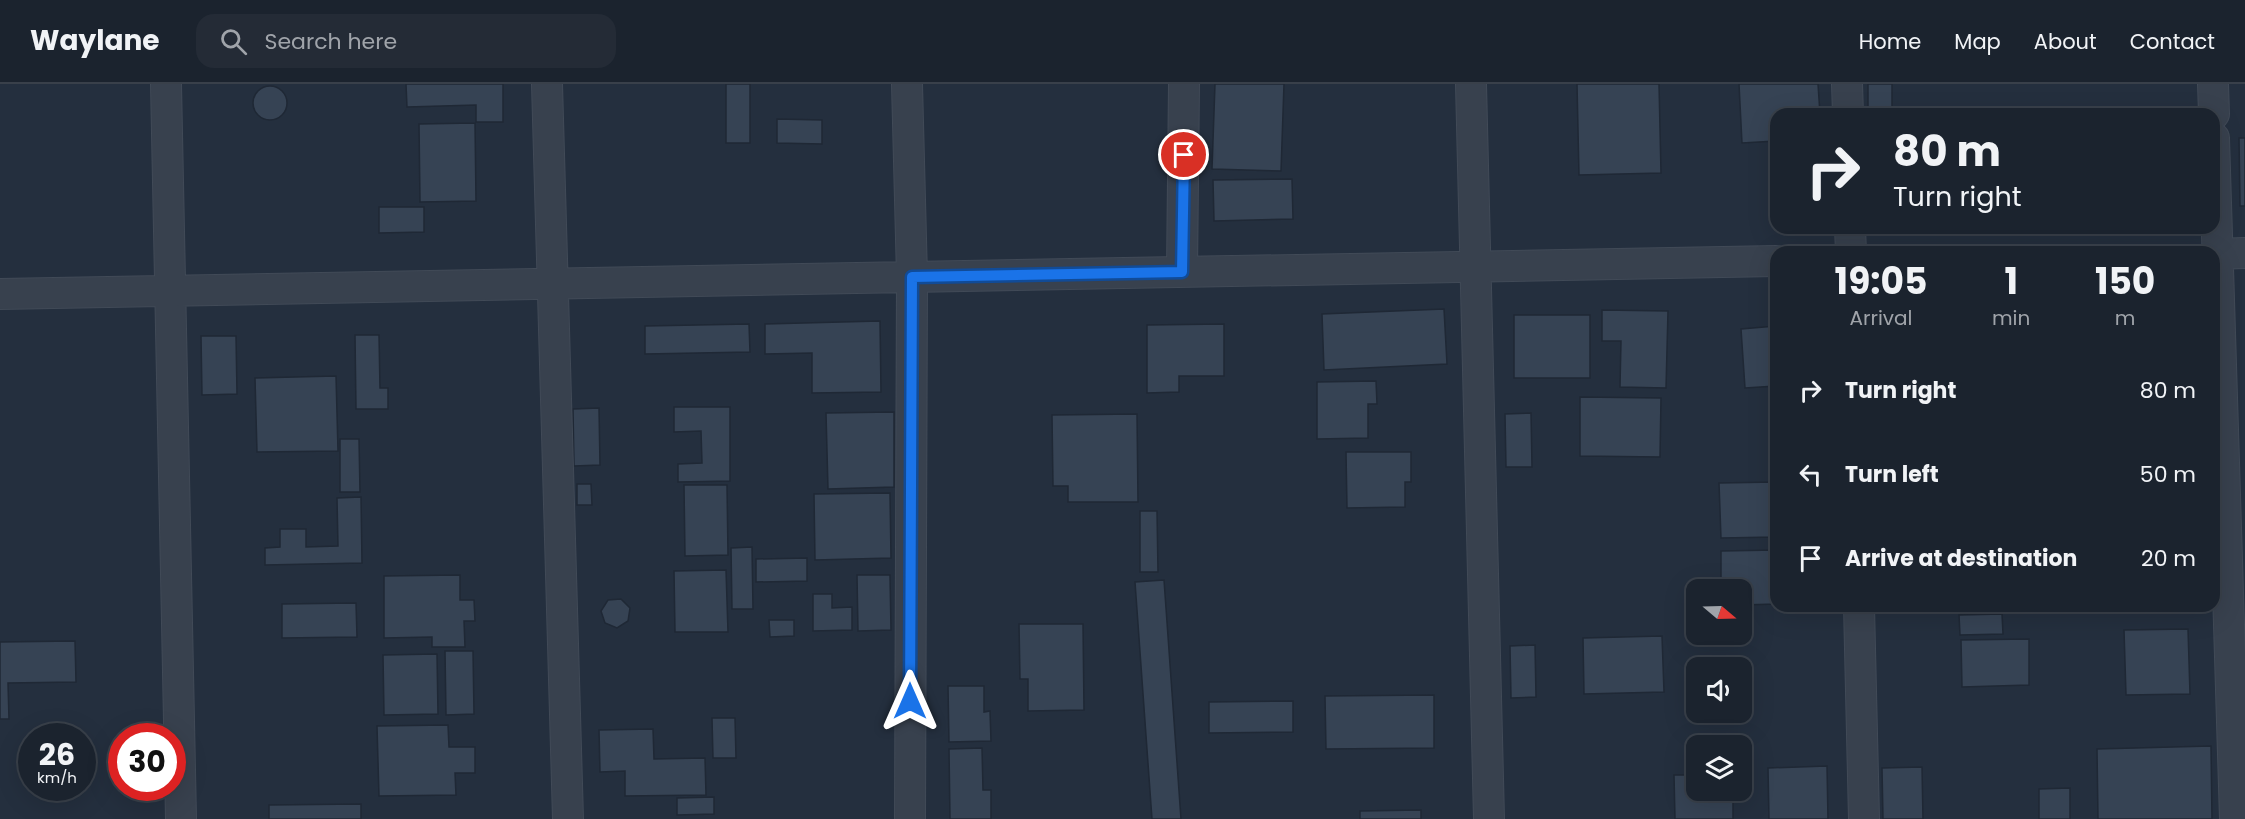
<!DOCTYPE html>
<html lang="en">
<head>
<meta charset="utf-8">
<style>
	:root { --surface:#1b232e; --page:#242b36; --text:#f1f3f6; --muted:#a0a4aa; --line:#39404a }
	body { margin:0; font-family:Poppins,sans-serif; background:var(--page); color:var(--text); height:100vh; display:flex; flex-direction:column; font-size:22px; white-space:nowrap }
	* { box-sizing:border-box; margin:0 }
	p { font-size:20px; color:var(--muted) }
	.icon { flex:none; width:33px; height:33px; fill:none; stroke:currentColor; stroke-width:2; stroke-linecap:round; stroke-linejoin:round }
	.map { position:relative; flex:1; overflow:hidden }
	.side { position:absolute; left:1770px; top:162px; width:450px; height:366px; display:flex; flex-direction:column; background:var(--surface); border-radius:18px; box-shadow:0 6px 24px #0002,0 0 0 2px var(--line) }
	.side>* { flex:none }
	.banner { position:absolute; left:1770px; top:24px; width:450px; height:126px; border-radius:18px; box-shadow:0 6px 24px #0002,0 0 0 2px var(--line); background:#1b232e; color:var(--text); overflow:hidden }
	.needle { width:39px; rotate:109deg }
	.controls { position:absolute; left:1686px; top:495px; display:grid; gap:12px }
	.controls a { display:grid; place-items:center; width:66px; height:66px; border-radius:12px; background:var(--surface); box-shadow:0 6px 24px #0002,0 0 0 2px var(--line); font-size:30px }
	.speed { position:absolute; left:18px; top:639px; display:flex; gap:12px; font-size:30px; font-weight:700; text-align:center }
	.speed>* { display:grid; place-content:center; width:78px; height:78px; border-radius:50%; background:var(--surface); box-shadow:0 6px 24px #0002,0 0 0 2px var(--line); line-height:1 }
	.speed small { font-size:15px; font-weight:400 }
	.speed .limit { border:9px solid #d22; background:#fff; color:#111 }
	.pin { position:absolute; display:grid; place-items:center; width:51px; height:51px; color:#fff; margin:-26px; border:3px solid #fff; border-radius:50%; box-shadow:0 2px 6px #0007 }
	.me { position:absolute; width:66px; margin:-33px; rotate:0deg; stroke-linejoin:round; filter:drop-shadow(0 0 4px #0008) }
	.turn { display:flex; align-items:center; gap:21px; height:126px; padding:0 24px; font-size:27px }
	.turn .icon { width:78px; height:78px; stroke-width:2.5 }
	.turn b { display:block; font-size:42px; line-height:51px }
	.eta { display:flex; justify-content:space-evenly; align-items:center; height:102px; text-align:center }
	.eta b { font-size:36px; font-weight:700; line-height:42px }
	ul { padding:0; list-style:none }
	li { display:flex; align-items:center; gap:18px; height:84px; padding:0 24px }
	li div { flex:1 }
	li b { display:block; font-size:22px }
	li em { font-style:normal }
	header { display:flex; align-items:center; gap:36px; box-sizing:border-box; height:84px; padding:0 30px; background:var(--surface); border-bottom:2px solid var(--line) }
	header strong { font-size:28px }
	nav { display:flex; gap:33px; margin-inline-start:auto; font-size:21px }
	.search { width:420px; height:54px; background:var(--page); display:flex; align-items:center; gap:15px; box-sizing:border-box; padding:0 21px; border-radius:18px; color:var(--muted); font-size:22px }
	.map>svg:first-child { display:block }
	.building { fill:#364354; stroke:#1f2835; stroke-width:1.5 }
	.lines { fill:none; stroke-linecap:round; stroke-linejoin:round }
	.minor-casing { stroke:#414a57; stroke-width:32 }
	.minor { stroke:#38414e; stroke-width:30 }
	.route-casing { stroke:#114b97; stroke-width:15 }
	.route { stroke:#1a73e8; stroke-width:10 }
</style>
</head>
<body>
<header>
<strong>Waylane</strong>
<div class="search"><svg class="icon" aria-label="search" viewBox="0 0 24 24"><circle cx="10" cy="10" r="6"/><path d="M15 15l6 6"/></svg>Search here</div>
<nav><a>Home</a><a>Map</a><a>About</a><a>Contact</a></nav>
</header>
<div class="map">
<svg width="2245" height="735" viewBox="0 0 2245 735">
	<rect width="100%" height="100%" fill="#242f3e"/>
	<path class="building" d="M 406,0 L 503,0 L 503,38 L 476,38 L 476,21 L 407,23 Z
		M 726,0 L 750,0 L 750,59 L 726,59 Z
		M 1215,0 L 1284,0 L 1281,87 L 1212,85 Z
		M 1577,0 L 1659,0 L 1661,89 L 1579,91 Z
		M 1739,0 L 1818,0 L 1820,30 L 1776,30 L 1776,57 L 1742,59 Z
		M 1868,0 L 1892,0 L 1892,23 L 1905,23 L 1905,30 L 1868,30 Z
		M253 19a17 17 0 1 1 34 0a17 17 0 1 1-34 0Z
		M 777,35 L 822,36 L 822,60 L 777,59 Z
		M 475,39 L 476,117 L 420,118 L 419,40 Z
		M 2239,54 L 2245,54 L 2245,122 L 2240,122 Z
		M 1292,95 L 1293,135 L 1214,137 L 1213,96 Z
		M 379,123 L 424,123 L 424,148 L 379,149 Z
		M 1444,225 L 1447,280 L 1324,286 L 1322,230 Z
		M 1602,226 L 1668,227 L 1666,304 L 1620,303 L 1621,257 L 1602,257 Z
		M 1514,231 L 1590,231 L 1590,294 L 1514,294 Z
		M 880,237 L 881,308 L 812,309 L 812,269 L 765,270 L 765,240 Z
		M 749,240 L 750,268 L 645,270 L 645,242 Z
		M 1224,240 L 1224,292 L 1179,292 L 1179,308 L 1147,309 L 1147,241 Z
		M 1776,242 L 1776,302 L 1745,304 L 1741,245 Z
		M 355,251 L 379,251 L 380,304 L 388,304 L 388,325 L 356,325 Z
		M 201,252 L 236,252 L 237,310 L 202,311 Z
		M 336,292 L 338,367 L 257,368 L 255,294 Z
		M 1376,297 L 1377,320 L 1368,320 L 1368,354 L 1317,355 L 1317,298 Z
		M 1580,313 L 1661,314 L 1660,373 L 1580,372 Z
		M 674,323 L 730,323 L 730,397 L 678,398 L 678,380 L 702,379 L 701,347 L 674,348 Z
		M 599,324 L 600,381 L 574,382 L 573,325 Z
		M 894,328 L 894,403 L 828,405 L 826,329 Z
		M 1531,329 L 1532,383 L 1506,383 L 1505,330 Z
		M 1137,330 L 1138,418 L 1068,418 L 1068,402 L 1053,402 L 1052,331 Z
		M 340,355 L 359,355 L 360,408 L 340,408 Z
		M 1346,368 L 1411,368 L 1411,398 L 1405,398 L 1405,423 L 1347,424 Z
		M 1776,398 L 1776,453 L 1721,454 L 1719,399 Z
		M 577,400 L 591,400 L 592,421 L 577,421 Z
		M 684,401 L 727,401 L 728,471 L 685,472 Z
		M 890,409 L 891,474 L 815,476 L 814,410 Z
		M 361,413 L 362,479 L 265,481 L 265,464 L 280,463 L 280,445 L 306,445 L 306,463 L 338,462 L 337,414 Z
		M 1140,427 L 1157,427 L 1158,488 L 1140,488 Z
		M 752,463 L 753,525 L 732,525 L 731,464 Z
		M 1776,466 L 1776,520 L 1742,521 L 1742,506 L 1721,506 L 1721,467 Z
		M 807,474 L 807,497 L 756,498 L 756,475 Z
		M 726,486 L 728,548 L 675,548 L 674,487 Z
		M 460,491 L 460,516 L 474,516 L 475,537 L 464,537 L 465,563 L 432,563 L 432,553 L 384,554 L 384,492 Z
		M 857,491 L 890,491 L 891,546 L 858,547 Z
		M 1164,496 L 1181,735 L 1152,735 L 1135,498 Z
		M 813,510 L 832,510 L 832,524 L 852,523 L 852,546 L 813,547 Z
		M 621,515 L 630,524 L 628,537 L 617,544 L 605,539 L 601,527 L 608,516 Z
		M 356,519 L 357,553 L 282,554 L 282,520 Z
		M 2002,530 L 2003,550 L 1960,551 L 1959,531 Z
		M 769,536 L 794,536 L 794,552 L 770,553 Z
		M 1019,540 L 1083,540 L 1084,626 L 1028,627 L 1028,595 L 1020,595 Z
		M 2188,545 L 2190,610 L 2126,611 L 2124,546 Z
		M 1662,552 L 1664,608 L 1584,610 L 1583,554 Z
		M 2029,555 L 2029,601 L 1962,603 L 1961,556 Z
		M 75,557 L 76,598 L 8,599 L 9,635 L 0,635 L 0,558 Z
		M 1535,561 L 1536,613 L 1511,614 L 1510,562 Z
		M 445,567 L 473,567 L 474,630 L 446,631 Z
		M 437,570 L 438,630 L 384,631 L 383,571 Z
		M 948,602 L 984,602 L 984,628 L 990,627 L 991,657 L 949,658 Z
		M 1434,611 L 1434,664 L 1326,665 L 1325,612 Z
		M 1293,617 L 1293,648 L 1209,649 L 1209,618 Z
		M 712,634 L 735,634 L 736,674 L 713,674 Z
		M 448,641 L 449,663 L 475,663 L 475,689 L 455,689 L 456,711 L 379,712 L 377,642 Z
		M 653,645 L 654,675 L 705,674 L 706,711 L 625,712 L 625,687 L 600,688 L 599,646 Z
		M 2211,662 L 2212,735 L 2098,735 L 2097,665 Z
		M 982,664 L 983,706 L 991,706 L 991,735 L 950,735 L 949,665 Z
		M 1827,682 L 1828,735 L 1769,735 L 1768,684 Z
		M 1922,683 L 1923,735 L 1883,735 L 1882,684 Z
		M 1674,691 L 1696,691 L 1696,706 L 1733,706 L 1733,735 L 1675,735 Z
		M 2070,704 L 2070,735 L 2039,735 L 2039,705 Z
		M 714,713 L 714,730 L 677,731 L 677,714 Z
		M 361,720 L 361,735 L 269,735 L 269,721 Z
		M 1421,726 L 1421,735 L 1360,735 L 1360,727 Z"/>
	<g class="lines">
		<defs>
			<path id="minor" d="M 166,0 L 181,735
				M 547,0 L 568,735
				M 907,0 L 912,193 L 910,735
				M 1471,0 L 1489,735
				M 1847,0 L 1848,30
				M 2213,0 L 2214,30
				M 2214,54 L 2235,735
				M 1850,144 L 1851,168
				M 2214,170 L 2245,169
				M 1182,188 L 1184,0
				M 0,210 L 1776,177
				M 1859,522 L 1864,735"/>
		</defs>
		<use href="#minor" class="minor-casing"/>
		<use href="#minor" class="minor"/>
	</g>
	<g class="lines">
		<defs>
			<path id="route" d="M 910,617 L 912,193 L 1182,188 L 1184,71"/>
		</defs>
		<use href="#route" class="route-casing"/>
		<use href="#route" class="route"/>
	</g>
</svg>
<div class="controls">
<a><svg class="needle" viewBox="-14 -14 28 28"><path d="M0-13l5 13h-10z" fill="#e53935"/><path d="M0 13l5-13h-10z" fill="#a0a4aa"/></svg></a>
<a><svg class="icon" aria-label="sound" viewBox="0 0 24 24"><path d="M4 9h4l5-4v14l-5-4H4zM17 9q2 3 0 6"/></svg></a>
<a><svg class="icon" aria-label="layers" viewBox="0 0 24 24"><path d="M12 4l9 5-9 5-9-5zM3 14l9 5 9-5"/></svg></a>
</div>
<div class="speed"><div>26<small>km/h</small></div><div class="limit">30</div></div>
<div class="pin" style="left:1184px;top:71px;background:#d93025"><svg class="icon" aria-label="arrive" viewBox="0 0 24 24"><path d="M6 21V4h12l-3 4 3 4H6"/></svg></div>
<svg class="me" style="left:910px;top:617px" viewBox="-20 -20 40 40"><path d="M0-17L14 15 0 8-14 15z" fill="#1a73e8" stroke="#fff" stroke-width="4"/></svg>
<div class="banner">
<div class="turn"><svg class="icon" aria-label="right" viewBox="0 0 24 24"><path d="M7 20v-9h11M14 6l5 5-5 5"/></svg><div><b>80 m</b>Turn right</div></div>
</div>
<section class="side">
<div class="eta">
<div><b>19:05</b><p>Arrival</p></div>
<div><b>1</b><p>min</p></div>
<div><b>150</b><p>m</p></div>
</div>
<ul>
<li><svg class="icon" aria-label="right" viewBox="0 0 24 24"><path d="M7 20v-9h11M14 6l5 5-5 5"/></svg><div><b>Turn right</b></div><em>80 m</em></li>
<li><svg class="icon" aria-label="left" viewBox="0 0 24 24"><path d="M17 20v-9H6M10 6l-5 5 5 5"/></svg><div><b>Turn left</b></div><em>50 m</em></li>
<li><svg class="icon" aria-label="arrive" viewBox="0 0 24 24"><path d="M6 21V4h12l-3 4 3 4H6"/></svg><div><b>Arrive at destination</b></div><em>20 m</em></li>
</ul>
</section>
</div>
</body>
</html>
